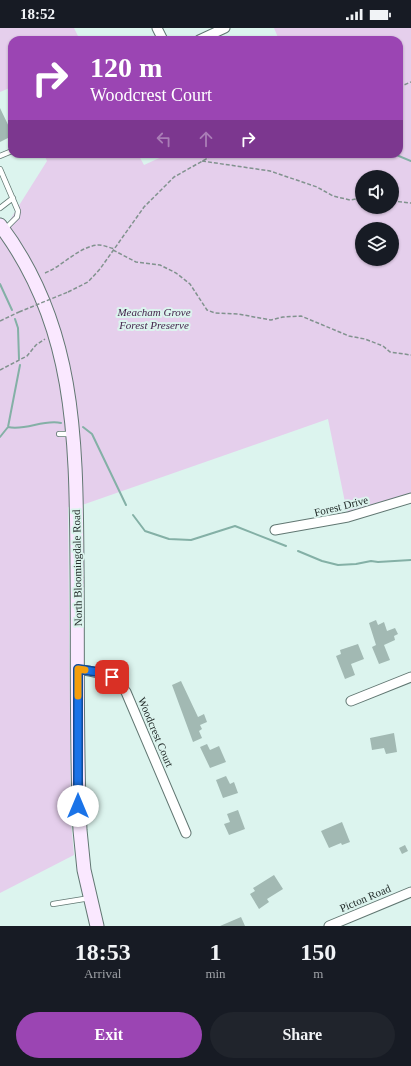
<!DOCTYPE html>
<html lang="en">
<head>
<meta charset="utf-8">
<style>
	:root { --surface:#171b24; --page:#20242c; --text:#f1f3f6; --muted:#9ea1a6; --accent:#9b45b3 }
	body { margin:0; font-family:Georgia,serif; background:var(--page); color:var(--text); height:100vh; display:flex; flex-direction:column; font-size:15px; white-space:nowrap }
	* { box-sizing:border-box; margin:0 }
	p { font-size:13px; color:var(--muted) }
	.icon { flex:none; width:22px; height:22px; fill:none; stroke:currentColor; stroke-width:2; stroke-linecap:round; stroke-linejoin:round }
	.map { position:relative; height:898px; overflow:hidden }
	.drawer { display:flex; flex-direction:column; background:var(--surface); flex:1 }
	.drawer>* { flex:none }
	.banner { position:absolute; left:8px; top:8px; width:395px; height:122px; border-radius:12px; box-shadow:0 1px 3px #0004; background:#9b45b3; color:#fff; overflow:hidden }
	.fabs { position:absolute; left:355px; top:142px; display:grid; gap:8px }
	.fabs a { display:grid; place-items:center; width:44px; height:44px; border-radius:50%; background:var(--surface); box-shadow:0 1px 3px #0004; font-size:20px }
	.pin { position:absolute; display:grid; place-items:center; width:34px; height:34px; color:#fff; margin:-17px; border-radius:8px; box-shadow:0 2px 6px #0006 }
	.me { position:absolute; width:44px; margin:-22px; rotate:0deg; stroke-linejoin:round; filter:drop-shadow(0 0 3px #0008) }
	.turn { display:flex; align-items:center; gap:14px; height:84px; padding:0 16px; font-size:18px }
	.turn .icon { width:52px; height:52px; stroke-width:2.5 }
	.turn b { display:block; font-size:28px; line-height:34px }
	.lanes { display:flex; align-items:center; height:38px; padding:0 16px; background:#0003; justify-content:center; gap:20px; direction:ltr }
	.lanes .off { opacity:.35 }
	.eta { display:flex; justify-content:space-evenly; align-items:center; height:68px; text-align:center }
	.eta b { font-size:24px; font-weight:600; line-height:28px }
	.button { display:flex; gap:8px; margin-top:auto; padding:8px 16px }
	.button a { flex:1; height:46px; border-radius:24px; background:var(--accent); color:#fff; font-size:16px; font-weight:600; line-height:46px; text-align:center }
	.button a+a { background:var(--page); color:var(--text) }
	.status { display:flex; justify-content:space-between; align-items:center; height:28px; padding:0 20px; background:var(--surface); direction:ltr }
	.status svg { height:11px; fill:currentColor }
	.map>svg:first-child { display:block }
	.green { fill:#e5cfec; fill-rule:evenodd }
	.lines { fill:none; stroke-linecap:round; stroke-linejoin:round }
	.stream { stroke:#84b0a6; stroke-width:2 }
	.building { fill:#a2b9b3 }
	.service-casing { stroke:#617772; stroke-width:6 }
	.minor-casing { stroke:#617772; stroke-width:11 }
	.secondary-casing { stroke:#617772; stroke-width:15 }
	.path { stroke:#81928e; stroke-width:1.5; stroke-dasharray:4 2; stroke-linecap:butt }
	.service { stroke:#fff; stroke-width:4.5 }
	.minor { stroke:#fff; stroke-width:9 }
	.secondary { stroke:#fae8ff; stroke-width:13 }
	.path-bridge { stroke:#81928e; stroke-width:1.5; stroke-dasharray:4 2; stroke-linecap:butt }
	.route-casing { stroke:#114b97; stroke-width:10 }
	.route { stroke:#1a73e8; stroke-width:7 }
	.slow { stroke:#f59e0b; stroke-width:7 }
	.labels { text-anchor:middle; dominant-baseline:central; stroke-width:4; stroke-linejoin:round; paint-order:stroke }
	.park-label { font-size:11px; font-style:italic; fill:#3f1f47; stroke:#dcf4ee }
	.street-label { font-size:11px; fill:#232c2a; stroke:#dcf4ee }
</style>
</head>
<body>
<div class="status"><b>18:52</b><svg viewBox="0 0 49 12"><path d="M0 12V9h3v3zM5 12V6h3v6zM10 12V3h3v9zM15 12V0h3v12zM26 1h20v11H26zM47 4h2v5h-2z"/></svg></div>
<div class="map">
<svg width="411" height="898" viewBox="0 0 411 898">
	<rect width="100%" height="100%" fill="#dcf4ee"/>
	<path class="green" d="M 0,0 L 74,0 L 80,12 L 12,12 L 12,59 L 0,64 Z
		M 274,0 L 411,0 L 411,470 L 348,489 L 328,391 L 85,476 L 68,479 L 71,794 L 74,827 L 0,865 L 0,201 L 8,195 L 47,133 L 44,126 L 138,126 L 144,137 L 168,126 L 399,126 L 399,12 L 279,12 ZM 362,149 L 392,149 L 392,179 L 362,179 ZM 362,201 L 392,201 L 392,231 L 362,231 Z"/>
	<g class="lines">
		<path class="stream" d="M 394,126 L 411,133
			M 0,256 L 12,282
			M 15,291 L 18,300 L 19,331
			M 8,399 C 26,403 43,391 61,395
			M 83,399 L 92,406 L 126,477
			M 0,409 L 8,399 L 20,337
			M 133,487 L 145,503 L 169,511 L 191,512 L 235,498 L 286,518
			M 298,523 L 322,533 L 338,537 L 356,536 L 371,533 L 378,534 L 411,532"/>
	</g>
	<path class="building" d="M 0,80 L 12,105 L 12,108 L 0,114 Z
		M 376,592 L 378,597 L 384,594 L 387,603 L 395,600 L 398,606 L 394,608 L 395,612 L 384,617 L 390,632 L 379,636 L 372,619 L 376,617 L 369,595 Z
		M 358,616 L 364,631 L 351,636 L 355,647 L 345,651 L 336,628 L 341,626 L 340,622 Z
		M 181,653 L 198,689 L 204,686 L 207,694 L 200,697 L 202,701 L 199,703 L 202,710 L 193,714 L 172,657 Z
		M 394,705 L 397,724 L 386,726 L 384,720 L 372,722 L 370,710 Z
		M 207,716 L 210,722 L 219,718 L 226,734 L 210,740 L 200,719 Z
		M 226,748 L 230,756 L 234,754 L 238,765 L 223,770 L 216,752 Z
		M 238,782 L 245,801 L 229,807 L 224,796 L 230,794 L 227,786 Z
		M 342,794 L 350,814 L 342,817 L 341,815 L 329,820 L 321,803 Z
		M 405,817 L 408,823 L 402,826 L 399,820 Z
		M 274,847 L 283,861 L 267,871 L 269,874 L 259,881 L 250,866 L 255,863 L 253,860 Z
		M 241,889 L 245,898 L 220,898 Z"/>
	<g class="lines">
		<defs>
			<path id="service" d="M 0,128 L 12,123
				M 0,141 L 18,183 L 17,189 L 4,202
				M 0,180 L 13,170
				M 59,406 L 71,406
				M 53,876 L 90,870"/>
			<path id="minor" d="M 157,0 L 163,12
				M 199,12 L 225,0
				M 275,502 L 348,489 L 411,470
				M 78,641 C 101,646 111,644 126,664 L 186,805
				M 351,673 L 411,649
				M 329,898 L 411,864"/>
			<path id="secondary" d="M 0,197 C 77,299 76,415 77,537 C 78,625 76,714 80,802 L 84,842 L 97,898"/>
		</defs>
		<use href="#service" class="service-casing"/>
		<use href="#minor" class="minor-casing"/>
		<use href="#secondary" class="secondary-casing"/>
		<path class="path" d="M 399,59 L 411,54
			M 202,133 L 270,143 L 317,159 L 333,168 L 350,172 L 362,170
			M 392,173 L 411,175
			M 113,222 L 136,234 L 160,237 L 176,245 L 190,256 L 207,282 L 215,285 L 238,286 L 271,292 L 283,289 L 301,288 L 349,308 L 365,311 L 383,318 L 390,324 L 411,327
			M 45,245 C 63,238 79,218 99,217 C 104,217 110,220 115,221
			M 68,264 L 88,254 L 100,241 L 144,179 L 174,149 L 215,126
			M 0,293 L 19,284
			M 0,342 L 27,328 L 36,317 L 45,311"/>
		<use href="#service" class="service"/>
		<use href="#minor" class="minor"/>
		<use href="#secondary" class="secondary"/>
		<path class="path-bridge" d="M 19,284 L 68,264"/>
	</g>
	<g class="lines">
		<defs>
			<path id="route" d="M 78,778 L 78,641 L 104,645 L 112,649"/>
		</defs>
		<use href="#route" class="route-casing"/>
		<use href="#route" class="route"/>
		<path class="slow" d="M 78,668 L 78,641 L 85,642"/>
	</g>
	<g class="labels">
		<g class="park-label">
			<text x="154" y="284">Meacham Grove<tspan x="154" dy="13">Forest Preserve</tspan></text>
		</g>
		<g class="street-label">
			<text transform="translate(341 478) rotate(-14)">Forest Drive</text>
			<text transform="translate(77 540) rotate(-91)">North Bloomingdale Road</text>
			<text transform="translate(156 704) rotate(67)">Woodcrest Court</text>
			<text transform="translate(365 870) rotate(-23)">Picton Road</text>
		</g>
	</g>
</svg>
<div class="fabs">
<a><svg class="icon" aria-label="sound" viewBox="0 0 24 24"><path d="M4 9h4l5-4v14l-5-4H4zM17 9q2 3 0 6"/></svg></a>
<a><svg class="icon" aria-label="layers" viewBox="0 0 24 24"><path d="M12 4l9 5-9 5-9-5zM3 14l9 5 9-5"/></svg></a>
</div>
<div class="pin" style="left:112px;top:649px;background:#d93025"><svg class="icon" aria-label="arrive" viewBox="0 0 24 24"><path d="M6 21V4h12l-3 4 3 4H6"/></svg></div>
<svg class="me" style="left:78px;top:778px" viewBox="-20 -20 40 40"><circle r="19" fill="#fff"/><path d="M0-13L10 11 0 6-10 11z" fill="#1a73e8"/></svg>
<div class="banner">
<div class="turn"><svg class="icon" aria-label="right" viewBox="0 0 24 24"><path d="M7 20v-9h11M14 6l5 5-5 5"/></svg><div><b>120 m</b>Woodcrest Court</div></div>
<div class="lanes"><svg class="icon off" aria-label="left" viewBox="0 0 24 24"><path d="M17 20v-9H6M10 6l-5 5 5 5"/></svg><svg class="icon off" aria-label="ahead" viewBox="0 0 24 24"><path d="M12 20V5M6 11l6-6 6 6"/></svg><svg class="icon" aria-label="right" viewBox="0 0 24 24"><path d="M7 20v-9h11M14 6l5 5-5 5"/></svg></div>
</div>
</div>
<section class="drawer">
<div class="eta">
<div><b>18:53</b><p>Arrival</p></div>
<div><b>1</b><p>min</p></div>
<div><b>150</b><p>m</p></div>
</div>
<div class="button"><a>Exit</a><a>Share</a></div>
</section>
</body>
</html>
